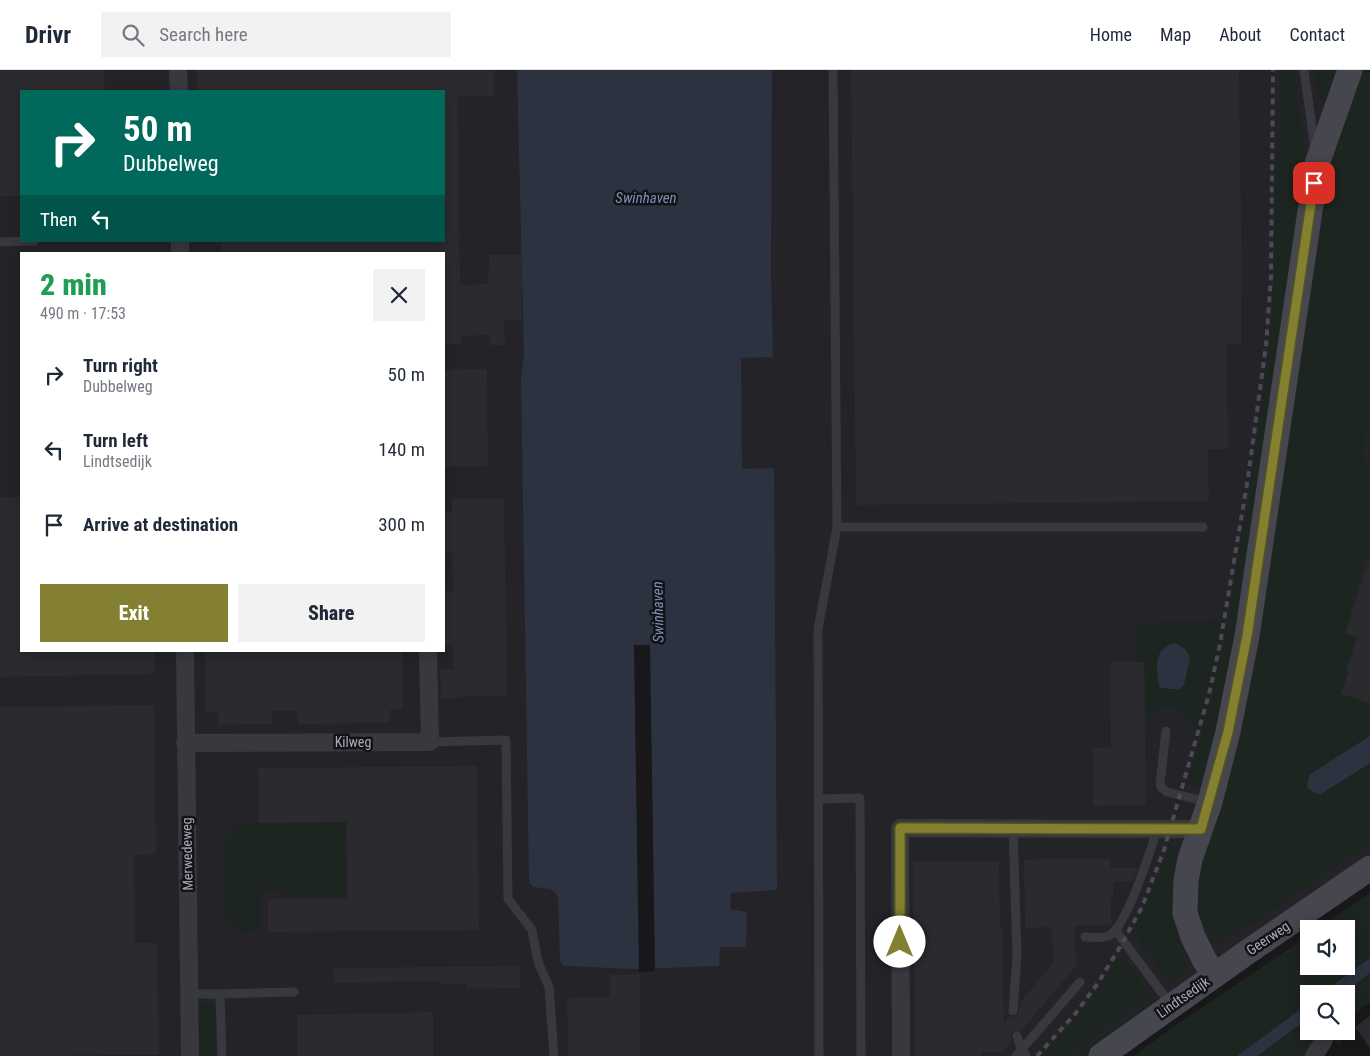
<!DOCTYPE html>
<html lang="en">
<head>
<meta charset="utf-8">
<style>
	:root { --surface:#fff; --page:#f2f2f3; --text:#1f2937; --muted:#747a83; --line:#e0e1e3; --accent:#848031 }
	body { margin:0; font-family:"Roboto Condensed",sans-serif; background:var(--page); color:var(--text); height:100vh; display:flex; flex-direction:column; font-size:19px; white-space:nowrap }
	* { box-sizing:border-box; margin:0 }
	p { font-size:16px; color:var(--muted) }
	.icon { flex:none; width:28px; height:28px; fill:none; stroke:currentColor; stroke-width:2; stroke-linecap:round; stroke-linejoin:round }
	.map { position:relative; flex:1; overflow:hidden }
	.details { position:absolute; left:20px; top:182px; width:425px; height:400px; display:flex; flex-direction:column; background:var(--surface); border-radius:0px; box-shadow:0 2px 12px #0003 }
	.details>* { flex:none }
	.banner { position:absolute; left:20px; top:20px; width:425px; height:152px; border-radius:0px; box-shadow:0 2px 12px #0003; background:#00695c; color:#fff; overflow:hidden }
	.buttons { position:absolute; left:1300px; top:850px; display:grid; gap:10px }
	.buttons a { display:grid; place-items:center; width:55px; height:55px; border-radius:0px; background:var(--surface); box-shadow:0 2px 12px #0003; font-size:25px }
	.pin { position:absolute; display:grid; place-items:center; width:42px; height:42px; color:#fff; margin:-21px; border-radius:10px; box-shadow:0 2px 8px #0006 }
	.me { position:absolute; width:55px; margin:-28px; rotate:0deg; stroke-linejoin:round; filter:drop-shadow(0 0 4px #0008) }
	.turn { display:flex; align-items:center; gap:18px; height:105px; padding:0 20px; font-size:22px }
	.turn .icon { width:65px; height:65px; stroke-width:2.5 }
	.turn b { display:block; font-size:35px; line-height:42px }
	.then { display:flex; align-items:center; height:48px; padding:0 20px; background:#0003; gap:10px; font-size:19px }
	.round { display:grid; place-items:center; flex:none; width:52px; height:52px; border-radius:0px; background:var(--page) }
	.headline { display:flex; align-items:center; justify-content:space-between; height:85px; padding:0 20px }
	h1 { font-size:30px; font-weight:800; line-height:38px; color:#1e9e55 }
	.primary-button { display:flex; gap:10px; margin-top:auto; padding:10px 20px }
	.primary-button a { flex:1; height:58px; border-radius:0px; background:var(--accent); color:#fff; font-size:20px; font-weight:800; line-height:58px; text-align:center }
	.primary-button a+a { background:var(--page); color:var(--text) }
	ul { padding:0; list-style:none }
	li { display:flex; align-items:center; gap:15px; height:75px; padding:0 20px }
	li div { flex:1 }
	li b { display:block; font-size:19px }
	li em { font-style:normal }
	header { display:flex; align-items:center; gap:30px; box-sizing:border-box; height:70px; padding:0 25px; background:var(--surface); border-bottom:1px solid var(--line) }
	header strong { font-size:24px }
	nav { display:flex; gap:28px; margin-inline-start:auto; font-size:18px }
	.search { width:350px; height:45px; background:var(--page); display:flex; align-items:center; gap:12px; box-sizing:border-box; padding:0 18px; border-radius:0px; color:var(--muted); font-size:19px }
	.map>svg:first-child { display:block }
	.built { fill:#242327; fill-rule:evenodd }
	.green { fill:#1d2520 }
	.water { fill:#2c323f }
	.pier { fill:#18171a }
	.building { fill:#2b2a2e }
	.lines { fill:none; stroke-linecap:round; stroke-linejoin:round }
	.lane { stroke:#38383f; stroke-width:9 }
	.street { stroke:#38383f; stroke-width:18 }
	.secondary { stroke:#46464f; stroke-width:25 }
	.rail { stroke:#4b4b54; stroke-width:4; stroke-dasharray:6 5; stroke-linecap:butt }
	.route-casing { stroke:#565320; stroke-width:12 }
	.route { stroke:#848031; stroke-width:9 }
	.labels { text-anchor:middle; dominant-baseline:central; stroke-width:5; stroke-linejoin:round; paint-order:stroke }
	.street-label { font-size:14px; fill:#a8aabb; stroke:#131215 }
	.water-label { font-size:15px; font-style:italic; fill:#7d8eb8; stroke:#131215 }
</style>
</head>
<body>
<header>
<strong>Drivr</strong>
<div class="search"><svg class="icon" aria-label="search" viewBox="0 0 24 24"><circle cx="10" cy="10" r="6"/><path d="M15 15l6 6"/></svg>Search here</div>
<nav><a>Home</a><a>Map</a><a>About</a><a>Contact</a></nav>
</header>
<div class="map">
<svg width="1370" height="986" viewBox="0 0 1370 986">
	<rect width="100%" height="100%" fill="#18171a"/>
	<path class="built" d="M 0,0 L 1370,0 L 1370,805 L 1111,986 L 0,986 ZM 21,21 L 444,21 L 444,171 L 21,171 ZM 21,184 L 444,184 L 444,581 L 21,581 Z"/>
	<path class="green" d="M 1281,0 L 1294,0 L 1304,80 L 1305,111 L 1227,643 L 1204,713 C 1197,717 1194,716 1187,714 L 1213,625 L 1224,573 L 1249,426 L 1270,274 L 1274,216 L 1276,81 L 1281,80 Z
		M 1315,0 L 1344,0 L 1326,36 C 1314,28 1316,13 1315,0 Z
		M 1360,0 L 1370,0 L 1370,306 L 1363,386 L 1370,414 L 1370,471 L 1349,543 L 1363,548 L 1370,567 L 1370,666 L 1309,705 L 1321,724 L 1370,693 L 1370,773 L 1240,862 L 1234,863 L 1221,873 L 1212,867 L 1202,851 L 1194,829 L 1194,788 L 1256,574 L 1273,485 L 1295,314 L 1327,99 Z
		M 1223,550 L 1213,613 L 1198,668 C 1190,648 1188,641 1167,635 L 1151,643 L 1146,651 L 1146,592 L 1135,591 L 1136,553 Z
		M 346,752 L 347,826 L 286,827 L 286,821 L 260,821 L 260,861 L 240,862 L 225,848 L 224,772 L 241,753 Z
		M 1169,773 L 1178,782 C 1163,821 1178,861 1188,899 L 1170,913 L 1142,875 L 1136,856 L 1157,811 Z
		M 1370,823 L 1370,888 L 1355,899 L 1370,894 L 1370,932 L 1346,950 L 1346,924 L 1309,924 L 1309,961 L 1338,961 L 1344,968 L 1339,976 L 1334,971 L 1320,965 L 1308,986 L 1134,986 L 1173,957 L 1309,865 L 1309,896 L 1346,896 L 1346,859 L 1317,859 Z
		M 1118,887 L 1130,896 L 1151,926 L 1066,986 L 1041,986 C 1071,957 1098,923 1118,887 Z
		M 1154,930 L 1155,934 L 1153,937 L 1089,984 L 1083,984 L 1081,982 Z
		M 205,933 L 215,934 L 215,986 L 198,986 L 198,938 Z"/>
	<path class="water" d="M 517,0 L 772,0 L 771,204 L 773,287 L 741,288 L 742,399 L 774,398 L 777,820 L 731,823 L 730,839 L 747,842 L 746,877 L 720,877 L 719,896 L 634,899 L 564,896 L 560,891 L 558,826 L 551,819 L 533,817 L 529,813 L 521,308 L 524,286 Z
		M 1176,573 L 1186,580 L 1190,588 L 1184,615 L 1180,619 L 1169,619 L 1159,617 C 1156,597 1153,578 1176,573 Z
		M 1370,666 L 1370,693 L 1321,724 L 1316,724 L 1307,717 L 1309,705 Z
		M 1370,888 L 1370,903 L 1342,924 L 1321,924 Z
		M 1309,933 L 1309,948 L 1257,986 L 1237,986 Z"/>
	<path class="pier" d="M 634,575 L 650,575 L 655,901 L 639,902 Z"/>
	<path class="building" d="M 0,0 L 104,0 L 105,21 L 21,21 L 21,126 L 0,126 Z
		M 197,0 L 494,0 L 494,26 L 458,26 L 460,215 L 488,214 L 489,185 L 521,185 L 522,250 L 504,250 L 505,275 L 490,275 L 490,265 L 461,266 L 462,274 L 444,274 L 444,184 L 221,184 L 221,171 L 444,171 L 444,21 L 197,21 Z
		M 851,0 L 1239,0 L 1242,224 L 1241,224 L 1241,274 L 1227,274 L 1228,379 L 1208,379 L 1209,431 L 856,435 Z
		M 487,299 L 488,396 L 444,397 L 444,300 Z
		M 0,427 L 21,427 L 21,581 L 154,581 L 154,604 L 0,607 Z
		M 451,429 L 504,429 L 507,626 L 455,627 L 455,629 L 441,629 L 440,600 L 454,600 L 453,575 L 444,575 L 444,521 L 453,521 L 452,483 L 444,483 L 444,442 L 452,442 Z
		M 1368,492 L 1370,492 L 1370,633 L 1341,624 L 1349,601 L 1346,601 L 1357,567 L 1345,564 Z
		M 205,581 L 402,581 L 403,639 L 390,640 L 390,653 L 298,654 L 297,641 L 272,641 L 272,654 L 218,655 L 218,642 L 205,642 Z
		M 1110,592 L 1144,592 L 1146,735 L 1093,736 L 1093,678 L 1111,677 Z
		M 154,635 L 156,784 L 134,785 L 135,873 L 157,873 L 159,985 L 0,986 L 0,637 Z
		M 477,696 L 479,860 L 268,862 L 268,829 L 347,828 L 346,752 L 259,753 L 258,698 Z
		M 1044,789 L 1110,789 L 1111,798 L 1138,798 L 1133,811 L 1113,812 L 1113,828 L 1111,828 L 1111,855 L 1075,856 L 1076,896 L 1021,961 L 1016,960 L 1012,962 L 1011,965 L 1012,971 L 1004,982 L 982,982 L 982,986 L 915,986 L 913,791 L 999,791 L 1000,857 L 1002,857 L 1004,953 L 1009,946 L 1013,947 L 1018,945 L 1020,933 L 1053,893 L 1052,857 L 1025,858 L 1024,790 Z
		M 520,896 L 520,918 L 467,919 L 467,914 L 440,914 L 440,911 L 334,913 L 334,898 Z
		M 640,904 L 640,986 L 568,986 L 567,928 L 610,927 L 610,905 Z
		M 433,942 L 433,986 L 297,986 L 297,945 Z
		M 1370,946 L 1370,978 L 1355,957 Z"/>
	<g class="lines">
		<path class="lane" d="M 1304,0 L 1315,79
			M 0,172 L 34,171
			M 837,457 L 1203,457
			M 1166,661 L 1160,713 L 1161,717 L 1167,722 L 1208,732
			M 430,672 L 506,670 L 508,829 L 532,860 L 538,892 L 549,917 L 554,986
			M 819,729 L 860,728 L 861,986
			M 1013,758 L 1017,886 L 1013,941
			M 1116,861 L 1171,935
			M 1085,867 C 1092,867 1102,869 1108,866 C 1127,858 1150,780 1158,758
			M 189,924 L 220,924
			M 1017,966 L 1021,979 L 1026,986
			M 222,986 L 220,924 L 294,922
			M 819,986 L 818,559 L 837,457 L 833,0
			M 1016,986 L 1080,912"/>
		<path class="street" d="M 178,0 L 179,21
			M 180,171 L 180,184
			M 185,581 L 190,986
			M 185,673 L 430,672 L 428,581
			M 901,986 L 900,758 L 1201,759
			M 1314,986 L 1324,970"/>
		<path class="secondary" d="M 1215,905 L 1205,891 L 1193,867 L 1185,843 L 1186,811 L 1190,789 L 1210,732 L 1228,662 L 1247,566 L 1317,94 L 1350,0
			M 1101,986 L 1249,881 L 1370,798"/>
		<path class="rail" d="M 1037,986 L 1075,944 L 1098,913 L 1120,877 L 1142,837 L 1164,780 L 1209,624 L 1220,574 L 1248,408 L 1266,275 L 1271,207 L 1273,0"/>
	</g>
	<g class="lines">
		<defs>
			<path id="route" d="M 900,872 L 900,758 L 1201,759 L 1228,662 L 1247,566 L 1314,113"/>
		</defs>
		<use href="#route" class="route-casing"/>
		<use href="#route" class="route"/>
	</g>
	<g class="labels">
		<g class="street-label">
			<text x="353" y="672">Kilweg</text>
			<text transform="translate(187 784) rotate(-91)">Merwedeweg</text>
			<text transform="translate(1268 868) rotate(-34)">Geerweg</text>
			<text transform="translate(1183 927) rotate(-35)">Lindtsedijk</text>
		</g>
		<g class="water-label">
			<text x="646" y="128">Swinhaven</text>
			<text transform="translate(658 542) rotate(-91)">Swinhaven</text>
		</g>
	</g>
</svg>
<div class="buttons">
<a><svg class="icon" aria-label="sound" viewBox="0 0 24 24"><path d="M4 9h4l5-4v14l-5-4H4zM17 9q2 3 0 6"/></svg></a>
<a><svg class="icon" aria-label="search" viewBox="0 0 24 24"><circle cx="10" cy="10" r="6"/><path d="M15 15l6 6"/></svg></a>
</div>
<div class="pin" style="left:1314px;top:113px;background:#d93025"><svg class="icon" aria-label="arrive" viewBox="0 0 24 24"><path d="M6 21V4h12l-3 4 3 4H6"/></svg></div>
<svg class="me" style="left:900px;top:872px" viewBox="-20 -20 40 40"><circle r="19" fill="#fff"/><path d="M0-13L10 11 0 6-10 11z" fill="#848031"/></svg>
<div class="banner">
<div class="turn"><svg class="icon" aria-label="right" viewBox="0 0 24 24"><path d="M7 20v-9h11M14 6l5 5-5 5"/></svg><div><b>50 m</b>Dubbelweg</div></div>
<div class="then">Then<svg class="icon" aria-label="left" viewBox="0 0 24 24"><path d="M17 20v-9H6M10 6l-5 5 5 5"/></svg></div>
</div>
<section class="details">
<div class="headline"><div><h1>2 min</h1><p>490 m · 17:53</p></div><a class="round"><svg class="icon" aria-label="close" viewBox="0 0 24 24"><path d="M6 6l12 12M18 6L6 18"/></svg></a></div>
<ul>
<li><svg class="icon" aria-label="right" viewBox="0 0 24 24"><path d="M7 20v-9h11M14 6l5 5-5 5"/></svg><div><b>Turn right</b><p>Dubbelweg</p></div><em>50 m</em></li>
<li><svg class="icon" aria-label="left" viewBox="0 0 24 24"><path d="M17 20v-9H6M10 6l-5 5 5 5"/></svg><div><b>Turn left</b><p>Lindtsedijk</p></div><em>140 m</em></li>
<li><svg class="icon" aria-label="arrive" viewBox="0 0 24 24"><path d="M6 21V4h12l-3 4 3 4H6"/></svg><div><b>Arrive at destination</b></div><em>300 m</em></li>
</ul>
<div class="primary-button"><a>Exit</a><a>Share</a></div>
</section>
</div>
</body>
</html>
